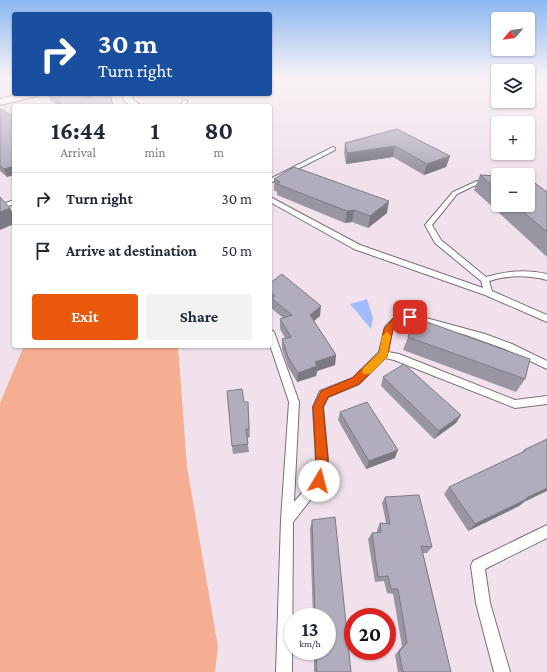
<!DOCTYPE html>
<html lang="en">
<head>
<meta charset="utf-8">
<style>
	:root { --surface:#fff; --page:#f2f2f3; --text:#1f2937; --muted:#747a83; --line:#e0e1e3; --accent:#ea580c }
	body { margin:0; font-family:"Crimson Pro",serif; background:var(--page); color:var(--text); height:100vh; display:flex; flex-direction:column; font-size:15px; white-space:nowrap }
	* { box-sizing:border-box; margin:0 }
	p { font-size:13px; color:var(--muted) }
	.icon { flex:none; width:22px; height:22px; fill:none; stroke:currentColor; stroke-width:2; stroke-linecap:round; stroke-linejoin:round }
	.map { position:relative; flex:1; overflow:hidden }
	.sheet { position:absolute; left:12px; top:104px; width:260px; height:244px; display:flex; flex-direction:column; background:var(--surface); border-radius:4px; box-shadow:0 1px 3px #0004 }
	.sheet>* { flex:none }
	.hud { position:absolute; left:12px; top:12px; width:260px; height:84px; border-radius:4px; box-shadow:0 1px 3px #0004; background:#1a4fa0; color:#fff; overflow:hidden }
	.needle { width:26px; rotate:242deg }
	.fabs { position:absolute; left:491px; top:12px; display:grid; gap:8px }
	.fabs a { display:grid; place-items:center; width:44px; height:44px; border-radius:4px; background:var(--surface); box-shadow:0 1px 3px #0004; font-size:20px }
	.speed { position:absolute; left:284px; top:608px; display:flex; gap:8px; font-size:20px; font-weight:700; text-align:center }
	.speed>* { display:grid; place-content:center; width:52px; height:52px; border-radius:50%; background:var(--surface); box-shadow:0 1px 3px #0004; line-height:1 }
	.speed small { font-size:10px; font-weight:400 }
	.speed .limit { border:6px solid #d22; background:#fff; color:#111 }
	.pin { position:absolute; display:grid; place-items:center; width:34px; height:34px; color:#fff; margin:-17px; border-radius:8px; box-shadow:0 2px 6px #0006 }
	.me { position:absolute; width:44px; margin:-22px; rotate:8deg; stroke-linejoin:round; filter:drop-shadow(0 0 3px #0008) }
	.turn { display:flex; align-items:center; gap:14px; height:84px; padding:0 20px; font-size:18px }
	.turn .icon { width:52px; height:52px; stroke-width:2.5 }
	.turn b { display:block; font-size:28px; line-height:34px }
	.eta { display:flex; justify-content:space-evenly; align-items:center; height:68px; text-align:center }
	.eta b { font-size:24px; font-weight:700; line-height:28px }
	.action { display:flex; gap:8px; margin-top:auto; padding:8px 20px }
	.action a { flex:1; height:46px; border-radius:4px; background:var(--accent); color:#fff; font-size:16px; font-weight:700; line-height:46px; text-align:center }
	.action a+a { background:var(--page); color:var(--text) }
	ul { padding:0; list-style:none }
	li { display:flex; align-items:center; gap:12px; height:52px; padding:0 20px; border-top:1px solid var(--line) }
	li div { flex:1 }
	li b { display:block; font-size:15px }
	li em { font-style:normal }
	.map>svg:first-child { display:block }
	.green { fill:#f6ae92 }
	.water { fill:#a2bdff }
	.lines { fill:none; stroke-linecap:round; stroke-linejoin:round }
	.service-casing { stroke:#7c6e78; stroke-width:2 }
	.minor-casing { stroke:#7c6e78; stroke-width:2 }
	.secondary-casing { stroke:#7c6e78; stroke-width:2 }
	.service { fill:#fff; fill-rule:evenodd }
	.minor { fill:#fff; fill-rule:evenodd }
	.secondary { fill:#fff; fill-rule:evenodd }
	.wall { fill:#9995a3 }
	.shaded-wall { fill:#7d7984 }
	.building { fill:#b2adbd; stroke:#7d7984 }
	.route { fill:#ea580c; stroke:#983908 }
	.slow { fill:#f59e0b }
</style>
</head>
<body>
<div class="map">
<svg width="547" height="672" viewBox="0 0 547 672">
	<rect width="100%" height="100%" fill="#f0e1ec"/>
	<path class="green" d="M 24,346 L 178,346 L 187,467 L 218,647 L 215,672 L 0,672 L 0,403 Z"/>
	<path class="water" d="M 367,299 L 373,318 L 371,329 L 350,304 Z"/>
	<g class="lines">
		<defs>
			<path id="service" d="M 184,100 L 188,101 L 184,106 L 180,106 Z
				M 333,147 L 335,148 L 335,150 L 270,183 L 270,179 Z
				M 477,181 L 482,182 L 457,194 L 432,225 L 441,240 L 486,277 C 506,271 527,269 547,274 L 547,280 C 528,275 508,275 489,281 L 492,291 L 547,315 L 547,322 L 485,295 L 354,249 L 270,202 L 270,197 L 272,198 L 360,245 L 483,288 L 481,281 L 435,243 L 425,225 L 453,192 Z
				M 14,200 L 14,204 L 0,209 L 0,205 Z
				M 405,315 L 426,318 L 485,334 L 512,344 L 547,361 L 547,369 L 505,349 L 466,335 L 420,323 L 401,321 L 392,330 L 388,352 L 399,354 L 515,400 L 547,396 L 547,404 L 515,408 L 394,360 L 385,358 L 359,384 L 328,397 L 323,407 L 328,460 L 325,481 L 293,522 L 292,672 L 276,672 L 281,520 L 289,402 L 270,345 L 270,329 L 274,332 L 299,402 L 294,502 L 314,479 L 316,460 L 313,407 L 320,391 L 353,378 L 379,352 L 385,327 L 396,316 Z
				M 547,525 L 547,538 L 485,569 L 490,603 L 510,672 L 494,672 L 476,603 L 471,566 L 473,561 Z"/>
			<path id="minor" d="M 122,94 L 132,94 L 133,100 L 142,106 C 131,106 125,106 122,94 Z"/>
			<path id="secondary" d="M 19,94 L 38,94 L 37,96 L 0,105 L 0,99 Z"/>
		</defs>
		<use href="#service" class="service-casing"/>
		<use href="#minor" class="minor-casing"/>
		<use href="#secondary" class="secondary-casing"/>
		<use href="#service" class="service"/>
		<use href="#minor" class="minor"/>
		<use href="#secondary" class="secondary"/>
	</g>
	<path class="wall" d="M 48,94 L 83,94 L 87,97 L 110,94 L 113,106 L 47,106 L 56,104 L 50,100 Z
		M 0,109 L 10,115 L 7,177 L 0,171 Z
		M 397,129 L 450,156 L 446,167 L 424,175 L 393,157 L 346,164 L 344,153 L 345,143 Z
		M 480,175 L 498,176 L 498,205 L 528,205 L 547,192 L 547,257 L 474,190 Z
		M 274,179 L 387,213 L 368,228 L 352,222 L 345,223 L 277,195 L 277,192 L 274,190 Z
		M 270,283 L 320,316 L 314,321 L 336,355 L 335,365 L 317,371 L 316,376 L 297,382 L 288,367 L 282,349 L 282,339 L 285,338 L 280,329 L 280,319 L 283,318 L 271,308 L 271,303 L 270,302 Z
		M 408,337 L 525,379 L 516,392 L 403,350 Z
		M 383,377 L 461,415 L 456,423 L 434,439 L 381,386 Z
		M 244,402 L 248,402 L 250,437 L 247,438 L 249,452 L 233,454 L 232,446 Z
		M 340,412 L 395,458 L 366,469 L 338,420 Z
		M 547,439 L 524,502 L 519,506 L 468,531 L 444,494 L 449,487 L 521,453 L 524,450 Z
		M 385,497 L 432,547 L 427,553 L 423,553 L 451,672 L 398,672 L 395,655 L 402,646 L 393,594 L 387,593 L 384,581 L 375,582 L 368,539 L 372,533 L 377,533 L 377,530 L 380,523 L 386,523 L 382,503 Z
		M 312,520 L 351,672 L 314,672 L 314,651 L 327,651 L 327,617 L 313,617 L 310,529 Z"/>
	<path class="shaded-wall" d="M 395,146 L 393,157 L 346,164 L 347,153 Z
		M 450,156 L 446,167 L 424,175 L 427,164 Z
		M 14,166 L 14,175 L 7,177 L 4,169 Z
		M 389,201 L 387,213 L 368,228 L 370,216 Z
		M 10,208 L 14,216 L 14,224 L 0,230 L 0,212 Z
		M 354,210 L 352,222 L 345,223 L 347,211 Z
		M 321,306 L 320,316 L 309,325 L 310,315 Z
		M 336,355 L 335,365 L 317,371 L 316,376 L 297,382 L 298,373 L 315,362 Z
		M 461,415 L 456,423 L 434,439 L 439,431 Z
		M 398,450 L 395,458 L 366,469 L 369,461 Z
		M 547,488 L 547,491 L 524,502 L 519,506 L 468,531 L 475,524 L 526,498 Z"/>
	<path class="building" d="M 48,94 L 83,94 L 87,97 L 98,94 L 110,94 L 113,105 L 108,106 L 48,106 L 61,103 Z
		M 0,109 L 1,109 L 10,115 L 14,114 L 14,166 L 4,169 L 0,166 Z
		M 397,129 L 450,156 L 427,164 L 395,146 L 347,153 L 345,143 Z
		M 294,167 L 389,201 L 370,216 L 354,210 L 347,211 L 277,184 L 280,182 L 274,179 Z
		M 480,175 L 498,176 L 498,190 Z
		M 528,178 L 547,192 L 547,232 L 515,205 L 528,205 Z
		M 0,197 L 10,208 L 0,212 Z
		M 282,274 L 321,306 L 310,315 L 336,355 L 315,362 L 317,366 L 298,373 L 288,357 L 282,339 L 291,337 L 280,319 L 292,315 L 271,298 L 275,296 L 270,292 L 270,283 Z
		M 416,318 L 530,359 L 525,379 L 408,337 Z
		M 404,364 L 461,415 L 439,431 L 383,377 Z
		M 242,389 L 244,402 L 248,402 L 249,429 L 246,429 L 248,444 L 232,446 L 227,391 Z
		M 367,402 L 398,450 L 369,461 L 340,412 Z
		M 547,439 L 547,488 L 526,498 L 527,499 L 475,524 L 449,487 L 525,451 L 524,450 Z
		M 419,495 L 432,547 L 421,546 L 451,672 L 403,672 L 399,652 L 407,643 L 398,589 L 391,589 L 388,576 L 378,577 L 372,533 L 381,532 L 380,523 L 390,524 L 385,497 Z
		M 335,517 L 351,672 L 317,672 L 316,651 L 327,651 L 327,617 L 315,617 L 312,520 Z"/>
	<linearGradient id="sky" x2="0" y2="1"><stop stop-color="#8cb8f1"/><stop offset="0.45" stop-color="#f8f2f6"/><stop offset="1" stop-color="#f8f2f6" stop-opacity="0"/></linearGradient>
	<rect width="547" height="171" fill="url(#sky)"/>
	<path class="route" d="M 410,314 L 413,315 L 415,317 L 413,319 L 401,321 L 393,330 L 387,357 L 359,384 L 328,397 L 323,407 L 328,460 L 323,485 L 319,487 L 315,485 L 313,481 L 316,460 L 313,407 L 321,391 L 352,378 L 379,353 L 384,329 L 396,315 Z"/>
	<path class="slow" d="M 387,332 L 391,336 L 387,357 L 370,374 L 363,374 L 362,371 L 363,368 L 379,353 L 382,336 Z"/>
</svg>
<div class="fabs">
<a><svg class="needle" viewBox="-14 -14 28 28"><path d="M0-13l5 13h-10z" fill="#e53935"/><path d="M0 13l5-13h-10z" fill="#747a83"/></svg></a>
<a><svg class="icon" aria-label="layers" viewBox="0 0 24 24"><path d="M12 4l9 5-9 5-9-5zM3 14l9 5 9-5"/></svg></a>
<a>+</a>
<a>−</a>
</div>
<div class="speed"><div>13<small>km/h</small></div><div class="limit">20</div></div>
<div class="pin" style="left:410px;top:317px;background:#d93025"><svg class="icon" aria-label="arrive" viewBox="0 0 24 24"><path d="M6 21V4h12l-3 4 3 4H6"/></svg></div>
<svg class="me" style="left:319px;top:481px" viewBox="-20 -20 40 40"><circle r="19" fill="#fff"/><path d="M0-13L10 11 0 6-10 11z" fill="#ea580c"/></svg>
<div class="hud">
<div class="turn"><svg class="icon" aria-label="right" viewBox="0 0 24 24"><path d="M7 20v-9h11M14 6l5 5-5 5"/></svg><div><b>30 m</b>Turn right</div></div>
</div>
<section class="sheet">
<div class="eta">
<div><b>16:44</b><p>Arrival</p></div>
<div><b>1</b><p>min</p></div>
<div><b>80</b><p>m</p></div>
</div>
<ul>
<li><svg class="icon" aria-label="right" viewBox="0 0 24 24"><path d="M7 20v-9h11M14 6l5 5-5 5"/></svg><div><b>Turn right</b></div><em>30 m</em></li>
<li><svg class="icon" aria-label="arrive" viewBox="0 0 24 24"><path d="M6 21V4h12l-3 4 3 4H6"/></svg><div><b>Arrive at destination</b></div><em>50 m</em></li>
</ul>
<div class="action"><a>Exit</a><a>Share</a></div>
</section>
</div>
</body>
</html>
